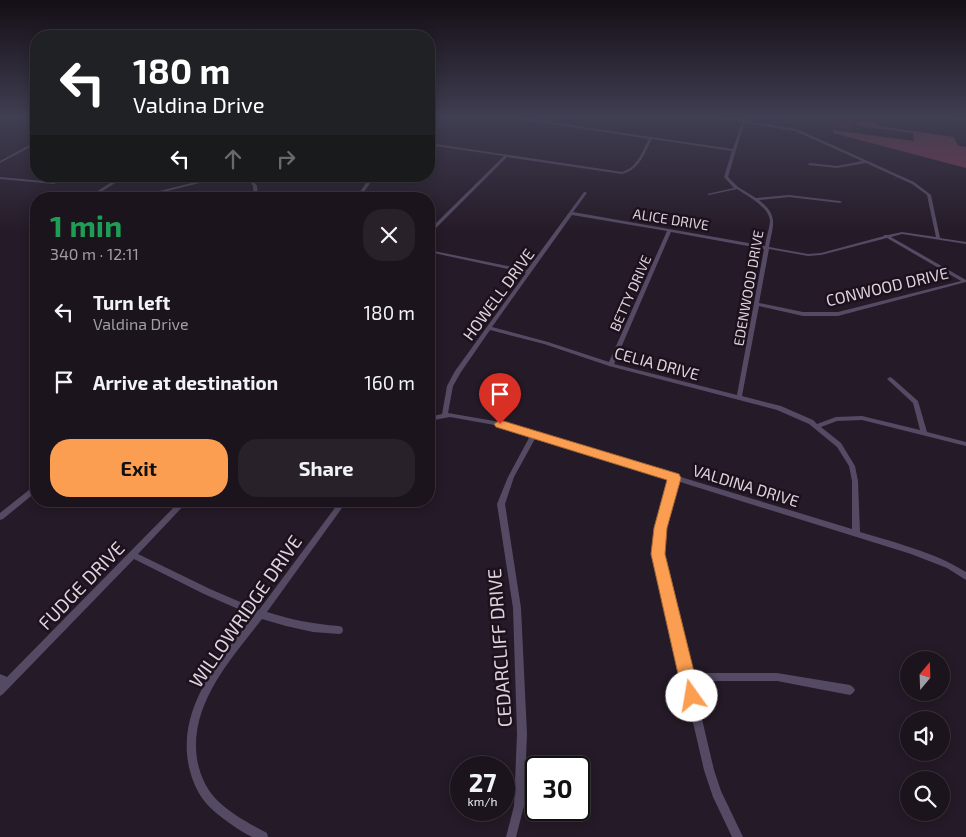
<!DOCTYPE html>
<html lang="en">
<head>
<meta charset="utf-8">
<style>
	:root { --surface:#1c141d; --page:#29212a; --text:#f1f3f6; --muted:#a09ea4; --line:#3a333b; --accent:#fb9e52 }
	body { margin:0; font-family:"Exo 2",sans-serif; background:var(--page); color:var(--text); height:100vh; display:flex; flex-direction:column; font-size:19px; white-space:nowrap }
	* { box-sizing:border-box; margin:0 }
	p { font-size:16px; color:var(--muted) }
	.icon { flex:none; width:28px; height:28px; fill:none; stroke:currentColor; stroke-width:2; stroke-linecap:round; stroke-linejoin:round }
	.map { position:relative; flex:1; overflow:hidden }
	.details { position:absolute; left:30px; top:192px; width:405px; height:315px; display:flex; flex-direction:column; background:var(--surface); border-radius:20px; box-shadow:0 2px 12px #0003,0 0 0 1px var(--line) }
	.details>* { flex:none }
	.guide { position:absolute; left:30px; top:30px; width:405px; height:152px; border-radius:20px; box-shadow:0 2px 12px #0003,0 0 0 1px var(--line); background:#202124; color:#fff; overflow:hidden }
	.needle { width:32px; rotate:19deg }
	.buttons { position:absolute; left:900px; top:651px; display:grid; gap:10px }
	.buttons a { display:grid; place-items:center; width:50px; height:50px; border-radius:50%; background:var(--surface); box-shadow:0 2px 12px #0003,0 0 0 1px var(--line); font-size:25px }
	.speed { position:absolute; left:450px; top:756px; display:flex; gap:10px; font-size:25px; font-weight:700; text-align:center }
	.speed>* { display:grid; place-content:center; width:65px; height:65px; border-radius:50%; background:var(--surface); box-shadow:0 2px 12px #0003,0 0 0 1px var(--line); line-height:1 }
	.speed small { font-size:12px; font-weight:400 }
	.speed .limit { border:2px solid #111; border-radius:8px; background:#fff; color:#111 }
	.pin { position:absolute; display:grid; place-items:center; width:42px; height:42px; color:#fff; margin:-51px -21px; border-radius:50% 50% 50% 0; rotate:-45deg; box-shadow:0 0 5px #0007 }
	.pin .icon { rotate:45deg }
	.me { position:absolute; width:55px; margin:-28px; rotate:347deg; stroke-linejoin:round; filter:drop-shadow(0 0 4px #0008) }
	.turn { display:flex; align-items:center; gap:18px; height:105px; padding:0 20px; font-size:22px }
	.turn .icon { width:65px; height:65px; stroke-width:2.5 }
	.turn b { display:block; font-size:35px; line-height:42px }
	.lanes { display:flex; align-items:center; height:48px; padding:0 20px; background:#0003; justify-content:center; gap:25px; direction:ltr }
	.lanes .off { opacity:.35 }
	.round { display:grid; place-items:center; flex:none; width:52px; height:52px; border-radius:20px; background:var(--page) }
	.overview { display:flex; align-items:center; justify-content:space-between; height:85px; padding:0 20px }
	h1 { font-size:30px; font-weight:700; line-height:38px; color:#1e9e55 }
	.action { display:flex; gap:10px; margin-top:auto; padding:10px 20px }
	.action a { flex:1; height:58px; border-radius:20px; background:var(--accent); color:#111; font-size:20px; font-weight:700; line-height:58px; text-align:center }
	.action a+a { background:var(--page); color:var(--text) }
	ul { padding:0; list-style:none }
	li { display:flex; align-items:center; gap:15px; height:70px; padding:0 20px }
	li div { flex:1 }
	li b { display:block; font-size:19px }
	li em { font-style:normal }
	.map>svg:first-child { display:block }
	.green { fill:#47212d }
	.forest { fill:#7b3950 }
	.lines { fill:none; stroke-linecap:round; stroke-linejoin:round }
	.street { fill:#544a63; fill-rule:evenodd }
	.secondary { fill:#73628a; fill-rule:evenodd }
	.route { fill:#fb9e52; stroke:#a36735 }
	.labels { text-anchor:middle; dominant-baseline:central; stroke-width:5; stroke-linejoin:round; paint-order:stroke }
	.far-street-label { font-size:14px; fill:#dcd4dd; stroke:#1c111d }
	.street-label { font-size:16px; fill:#dcd4dd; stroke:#1c111d }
	.near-street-label { font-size:19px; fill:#dcd4dd; stroke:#1c111d }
</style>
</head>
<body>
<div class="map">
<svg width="966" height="837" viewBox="0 0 966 837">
	<rect width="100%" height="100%" fill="#251a27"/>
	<path class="green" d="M 793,116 L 853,116 L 853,125 L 849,131 Z"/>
	<path class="forest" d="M 874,121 L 880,126 L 954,137 L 958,146 L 966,147 L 966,168 L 833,133 L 833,130 L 914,141 L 913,133 L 858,126 L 856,122 Z"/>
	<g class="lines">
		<path class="street" d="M 499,116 L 509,116 L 733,149 L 742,122 L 708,116 L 717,116 L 742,120 L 743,116 L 746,116 L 745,121 L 797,129 L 914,182 L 931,195 L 940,238 L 966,242 L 966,244 L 902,234 L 891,237 L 966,280 L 966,282 L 838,316 L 803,316 L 759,306 L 742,396 L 781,406 L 813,420 L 817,424 L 836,417 L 862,416 L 920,430 L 913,403 L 887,379 L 890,377 L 892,378 L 918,401 L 927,432 L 966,442 L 966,446 L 862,420 L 837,421 L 821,427 L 841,443 L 855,466 L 858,481 L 860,532 C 896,543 934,552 966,572 L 966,580 L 947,568 L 911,554 L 677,481 L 661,541 L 662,554 L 690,673 L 777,673 L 850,685 L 853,687 L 855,690 L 853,693 L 850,695 L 777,681 L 693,681 L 714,770 L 721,791 L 743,837 L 732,837 L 713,797 L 704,770 L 654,554 L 653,541 L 670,479 L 536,437 L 514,477 L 505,504 L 521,608 L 527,734 L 524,806 L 516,837 L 506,837 L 514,806 L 517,734 L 513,608 L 497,504 L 508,477 L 530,436 L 500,426 L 450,417 L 429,421 L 429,417 L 442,414 L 447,386 L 455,371 L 526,273 L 429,252 L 429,250 L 527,270 L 584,192 L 585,192 L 587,193 L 573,212 L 765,246 C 766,238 769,230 770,222 C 770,207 747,196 737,189 L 709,195 L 707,194 L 734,188 L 724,177 L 732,151 L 652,139 C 644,154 640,169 622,174 L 507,157 L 431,233 L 429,233 L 429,230 L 504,156 L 429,145 L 429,143 L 622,172 C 637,168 642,152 649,139 ZM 744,123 L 795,131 L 862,161 L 837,166 L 810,163 L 808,164 L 809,165 L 837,168 L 866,163 L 912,184 L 927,195 L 936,237 L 902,232 L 888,235 L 884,235 L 884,236 L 821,253 L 808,254 L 769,247 C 773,224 779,216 759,200 L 789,197 L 840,203 L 842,202 L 840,201 L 789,195 L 756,198 L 738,187 L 728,177 ZM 572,215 L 667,231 L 609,362 L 548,342 L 492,327 ZM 671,232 L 764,249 L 737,395 L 614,364 ZM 887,238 L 961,281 L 838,312 L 803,312 L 759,303 L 769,249 L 808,256 L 821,255 ZM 490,330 L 544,344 L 609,366 L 777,410 L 809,424 L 837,447 L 849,466 L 852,481 L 852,529 L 500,422 L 448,413 L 453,386 L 461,372 Z
			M 35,142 L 36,142 L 36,144 L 0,163 L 0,161 Z
			M 121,176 L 126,176 L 90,199 L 85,199 Z
			M 220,176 L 228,176 L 135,199 L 127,199 Z
			M 246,176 L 250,176 L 257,186 L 258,199 L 254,199 L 253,186 Z
			M 371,176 L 375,176 L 359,199 L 355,199 Z
			M 0,177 L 54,182 L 56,183 L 54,184 L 0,179 Z
			M 33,228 L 36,228 L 36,230 L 33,230 Z
			M 32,431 L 36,431 L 36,436 L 32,435 L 31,433 Z
			M 36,485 L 36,492 L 3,519 L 0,520 L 0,513 L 34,486 Z
			M 180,501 L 188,501 L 138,554 L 210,589 L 259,610 L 340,501 L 347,501 L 267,612 C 292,620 313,624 339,626 L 342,627 L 343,630 L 342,633 L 339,634 L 313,632 L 286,626 L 262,619 C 231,659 189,704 197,759 C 200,776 207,791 219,802 C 233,815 250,824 267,833 L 268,837 C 264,837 258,837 253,837 C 245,835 222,818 215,812 C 202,801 194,787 190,771 C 174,711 219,659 254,616 L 204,594 L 134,559 L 3,694 L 0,696 L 0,674 L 7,677 Z"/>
		<path class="secondary" d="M 935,116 L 966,118 L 966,120 L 937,117 Z"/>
	</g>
	<linearGradient id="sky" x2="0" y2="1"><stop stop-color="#140e15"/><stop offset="0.5" stop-color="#403e52"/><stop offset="1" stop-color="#403e52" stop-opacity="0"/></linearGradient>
	<rect width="966" height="234" fill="url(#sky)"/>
	<path class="route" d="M 500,420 L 679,474 L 681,478 L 667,528 L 665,554 L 700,696 L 697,702 L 692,704 L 686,702 L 683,696 L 651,554 L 654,528 L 667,480 L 496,427 L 494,424 Z"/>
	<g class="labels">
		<g class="far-street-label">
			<text transform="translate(671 219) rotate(9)">ALICE DRIVE</text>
			<text transform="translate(748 288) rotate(-80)">EDENWOOD DRIVE</text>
			<text transform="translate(630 293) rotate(-66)">BETTY DRIVE</text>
		</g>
		<g class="street-label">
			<text transform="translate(887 286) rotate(-13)">CONWOOD DRIVE</text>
			<text transform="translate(498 294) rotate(-54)">HOWELL DRIVE</text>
			<text transform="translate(657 363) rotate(15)">CELIA DRIVE</text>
			<text transform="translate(746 485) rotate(17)">VALDINA DRIVE</text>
		</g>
		<g class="near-street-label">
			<text transform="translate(81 585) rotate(-46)">FUDGE DRIVE</text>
			<text transform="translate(245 611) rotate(-55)">WILLOWRIDGE DRIVE</text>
			<text transform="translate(499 648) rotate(-94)">CEDARCLIFF DRIVE</text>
		</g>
	</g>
</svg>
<div class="buttons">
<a><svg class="needle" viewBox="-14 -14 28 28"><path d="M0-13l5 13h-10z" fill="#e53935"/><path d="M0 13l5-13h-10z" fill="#a09ea4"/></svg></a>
<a><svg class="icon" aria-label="sound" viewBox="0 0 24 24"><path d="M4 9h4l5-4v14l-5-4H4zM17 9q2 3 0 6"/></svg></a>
<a><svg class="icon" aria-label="search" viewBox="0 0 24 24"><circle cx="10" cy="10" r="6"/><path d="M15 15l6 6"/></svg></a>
</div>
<div class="speed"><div>27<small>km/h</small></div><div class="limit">30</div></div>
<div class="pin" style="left:500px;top:424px;background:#d93025"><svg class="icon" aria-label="arrive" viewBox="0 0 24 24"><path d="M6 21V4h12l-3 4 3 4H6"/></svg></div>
<svg class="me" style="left:692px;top:696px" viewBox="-20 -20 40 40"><circle r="19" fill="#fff"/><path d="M0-13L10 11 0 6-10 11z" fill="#fb9e52"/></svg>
<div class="guide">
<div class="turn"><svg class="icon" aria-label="left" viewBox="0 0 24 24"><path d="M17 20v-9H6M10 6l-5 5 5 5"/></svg><div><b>180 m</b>Valdina Drive</div></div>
<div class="lanes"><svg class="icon" aria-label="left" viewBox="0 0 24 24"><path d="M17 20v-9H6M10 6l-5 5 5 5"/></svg><svg class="icon off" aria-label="ahead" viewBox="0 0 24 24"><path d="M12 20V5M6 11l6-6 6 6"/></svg><svg class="icon off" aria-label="right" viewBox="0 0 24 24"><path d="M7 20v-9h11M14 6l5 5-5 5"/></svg></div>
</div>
<section class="details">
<div class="overview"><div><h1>1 min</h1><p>340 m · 12:11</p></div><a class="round"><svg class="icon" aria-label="close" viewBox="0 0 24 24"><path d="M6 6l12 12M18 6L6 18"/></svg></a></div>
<ul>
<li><svg class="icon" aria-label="left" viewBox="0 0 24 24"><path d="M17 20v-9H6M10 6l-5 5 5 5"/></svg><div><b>Turn left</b><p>Valdina Drive</p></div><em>180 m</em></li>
<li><svg class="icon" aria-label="arrive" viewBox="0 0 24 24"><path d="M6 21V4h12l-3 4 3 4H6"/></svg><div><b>Arrive at destination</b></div><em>160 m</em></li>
</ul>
<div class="action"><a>Exit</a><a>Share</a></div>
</section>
</div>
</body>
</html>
